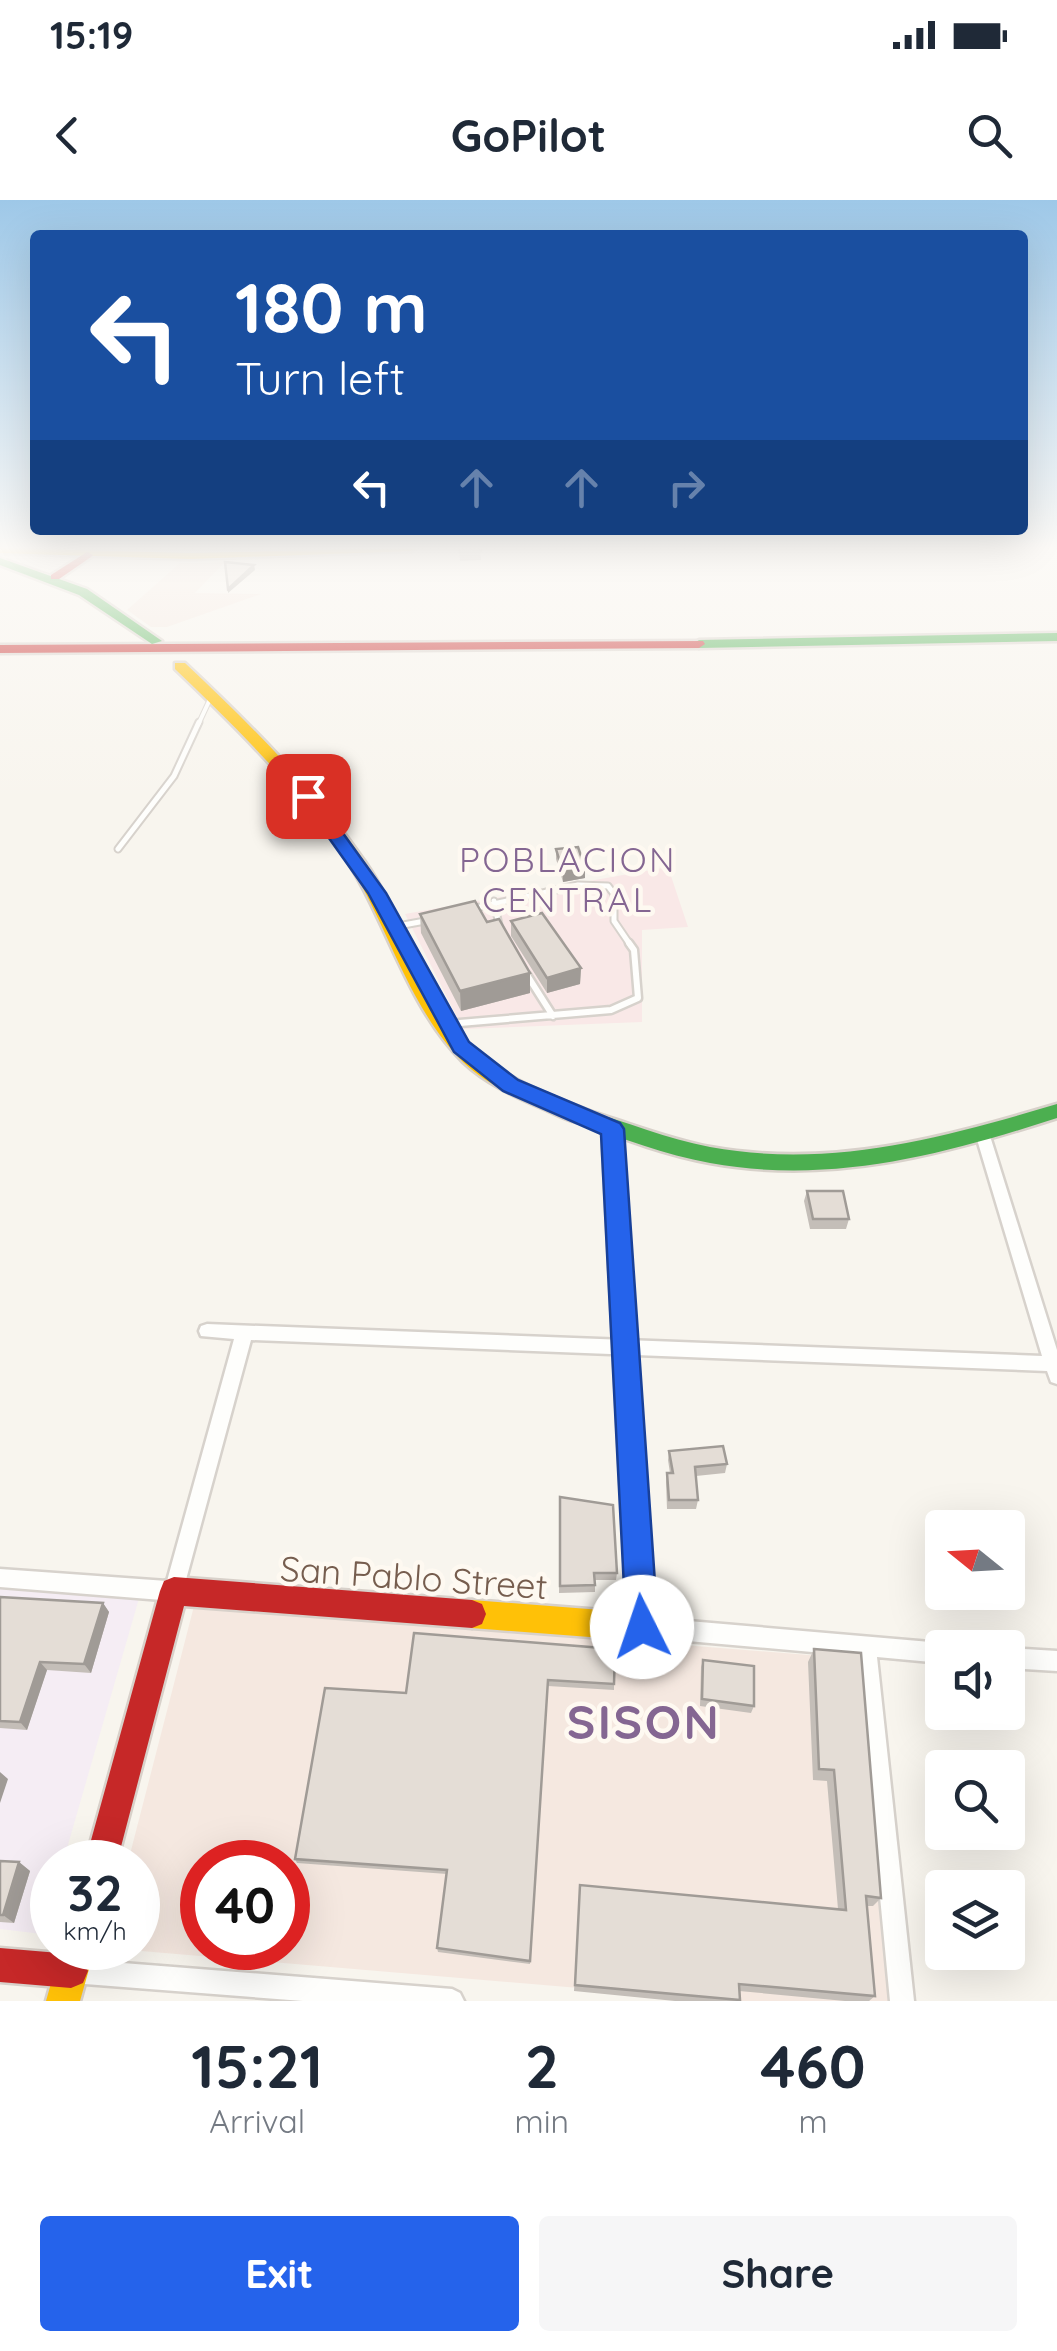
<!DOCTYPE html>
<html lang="en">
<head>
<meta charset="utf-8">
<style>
	:root { --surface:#fff; --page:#f6f6f7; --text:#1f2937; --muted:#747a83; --accent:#2563eb }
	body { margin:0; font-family:Quicksand,sans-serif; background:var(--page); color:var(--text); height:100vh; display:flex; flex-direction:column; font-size:38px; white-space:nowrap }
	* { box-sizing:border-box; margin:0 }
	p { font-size:32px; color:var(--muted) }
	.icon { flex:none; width:55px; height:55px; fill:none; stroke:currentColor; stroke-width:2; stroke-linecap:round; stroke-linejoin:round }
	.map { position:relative; height:1801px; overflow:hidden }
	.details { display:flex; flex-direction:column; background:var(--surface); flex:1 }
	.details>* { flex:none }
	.hud { position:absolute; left:30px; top:30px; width:998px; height:305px; border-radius:10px; box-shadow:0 10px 40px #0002; background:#1a4fa0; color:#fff; overflow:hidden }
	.needle { width:65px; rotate:288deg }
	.buttons { position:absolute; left:925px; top:1310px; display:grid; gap:20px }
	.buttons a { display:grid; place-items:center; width:100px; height:100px; border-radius:10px; background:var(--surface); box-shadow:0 10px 40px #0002; font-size:50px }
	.speed { position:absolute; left:30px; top:1640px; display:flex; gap:20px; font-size:50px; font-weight:700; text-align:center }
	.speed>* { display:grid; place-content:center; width:130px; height:130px; border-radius:50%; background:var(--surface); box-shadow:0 10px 40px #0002; line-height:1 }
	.speed small { font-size:25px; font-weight:400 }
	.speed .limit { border:15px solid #d22; background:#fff; color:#111 }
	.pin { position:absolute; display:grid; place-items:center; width:85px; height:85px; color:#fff; margin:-42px; border-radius:20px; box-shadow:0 5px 15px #0006 }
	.me { position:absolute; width:110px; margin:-55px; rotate:356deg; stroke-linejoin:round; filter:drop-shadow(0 0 8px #0008) }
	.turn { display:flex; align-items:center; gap:35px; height:210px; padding:0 40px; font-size:45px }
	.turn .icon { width:130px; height:130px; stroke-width:2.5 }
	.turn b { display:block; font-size:70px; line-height:85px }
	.lanes { display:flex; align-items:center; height:95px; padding:0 40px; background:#0003; justify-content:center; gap:50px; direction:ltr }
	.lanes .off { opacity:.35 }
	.eta { display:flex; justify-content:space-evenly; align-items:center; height:170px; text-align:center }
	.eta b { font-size:60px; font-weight:800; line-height:70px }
	.button { display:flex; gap:20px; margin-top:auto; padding:20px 40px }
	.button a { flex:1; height:115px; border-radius:10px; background:var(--accent); color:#fff; font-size:40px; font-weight:800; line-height:115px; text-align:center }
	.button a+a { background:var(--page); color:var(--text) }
	.status { display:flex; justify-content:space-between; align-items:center; height:70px; padding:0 50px; background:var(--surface); direction:ltr }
	.status svg { height:28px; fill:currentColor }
	header { display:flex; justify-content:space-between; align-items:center; height:130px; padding:0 40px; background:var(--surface); font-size:45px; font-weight:800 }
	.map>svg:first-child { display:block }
	.commercial { fill:#f5e8e0; fill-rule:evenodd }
	.education { fill:#f5edf4 }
	.medical { fill:#f9e8e7 }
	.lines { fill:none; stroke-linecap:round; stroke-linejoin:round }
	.lane-far2-casing { stroke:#d7d2cc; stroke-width:6 }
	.lane-far1-casing { stroke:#d7d2cc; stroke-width:9 }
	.lane-casing { stroke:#d7d2cc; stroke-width:11 }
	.street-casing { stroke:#d7d2cc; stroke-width:5 }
	.fast-casing { stroke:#d8d1ca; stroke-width:5 }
	.slow-casing { stroke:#d8d1ca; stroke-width:5 }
	.jam-casing { stroke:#d8d1ca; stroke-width:5 }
	.lane-far2 { stroke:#fefefc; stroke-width:4 }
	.lane-far1 { stroke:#fefefc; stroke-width:5 }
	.lane { stroke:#fefefc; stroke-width:6 }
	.street { fill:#fefefc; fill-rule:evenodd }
	.fast { fill:#4caf50; fill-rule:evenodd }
	.slow { fill:#ffc107; fill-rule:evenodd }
	.jam { fill:#c62828; fill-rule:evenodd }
	.wall { fill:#c4beb8 }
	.shaded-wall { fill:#a09b96 }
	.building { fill:#e4ddd6; stroke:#a09b96; stroke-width:2.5 }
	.route { fill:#2563eb; stroke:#184099; stroke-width:2.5 }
	.labels { text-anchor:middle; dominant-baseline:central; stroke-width:9; stroke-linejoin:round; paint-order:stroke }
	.quarter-label { font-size:35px; letter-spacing:2.5px; fill:#846692; stroke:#fef9f1 }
	.near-street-label { font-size:35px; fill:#765d4e; stroke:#fef9f1 }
	.near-district-label { font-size:48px; font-weight:bold; letter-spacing:2.5px; fill:#846692; stroke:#fef9f1 }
</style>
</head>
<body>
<div class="status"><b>15:19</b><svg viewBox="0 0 49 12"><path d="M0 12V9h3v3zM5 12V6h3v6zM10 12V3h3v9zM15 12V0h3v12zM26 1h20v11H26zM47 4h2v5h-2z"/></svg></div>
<header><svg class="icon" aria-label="back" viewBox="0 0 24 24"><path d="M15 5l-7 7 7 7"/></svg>GoPilot<svg class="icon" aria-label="search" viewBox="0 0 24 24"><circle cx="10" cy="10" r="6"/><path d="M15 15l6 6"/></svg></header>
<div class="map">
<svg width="1057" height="1801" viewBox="0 0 1057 1801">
	<rect width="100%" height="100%" fill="#f8f5ee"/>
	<path class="commercial" d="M 225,362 L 195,393 L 261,394 L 167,427 L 151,427 L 127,410 L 180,363 Z
		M 194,1406 L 859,1459 L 891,1801 L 733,1801 L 106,1748 L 138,1748 L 138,1662 L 128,1662 ZM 202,1662 L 288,1662 L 288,1748 L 202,1748 Z"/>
	<path class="education" d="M 0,1381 L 140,1395 L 63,1662 L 52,1662 L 52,1698 L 42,1734 L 0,1729 Z"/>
	<path class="medical" d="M 668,667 L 688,727 L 642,730 L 642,822 L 463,829 L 405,714 Z"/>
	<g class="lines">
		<defs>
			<path id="lane-far2" d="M 198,525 L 211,497"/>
			<path id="lane-far1" d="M 118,649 L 174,576 L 199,522
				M 494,701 L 499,725
				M 471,709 L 578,685 L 608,686 L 614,694 L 614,721 L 631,746
				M 398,726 L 425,721"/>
			<path id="lane" d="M 527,775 L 553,816
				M 448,824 L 611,810 L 638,798 L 634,750 L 629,743"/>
			<path id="street" d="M 983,931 L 988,932 L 990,936 L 1057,1150 L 1057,1184 L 1051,1182 L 1047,1171 L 251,1140 L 181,1398 L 174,1401 L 0,1387 L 0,1369 L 167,1381 L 234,1139 L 201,1136 L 199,1131 L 201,1126 L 207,1124 L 1042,1156 L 976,936 L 978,932 Z
				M 642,1417 L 942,1443 L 949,1446 L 942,1448 L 942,1463 L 877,1457 L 914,1801 L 890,1801 L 857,1456 L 642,1437 L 635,1434 L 632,1427 L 635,1420 Z
				M 1008,1448 L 1057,1451 L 1057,1471 L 1008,1468 Z
				M 72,1759 L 452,1789 L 460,1793 L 464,1801 L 303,1801 L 72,1783 L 64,1779 L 60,1771 L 64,1763 Z"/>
			<path id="fast" d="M 0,358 L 87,389 L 162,441 L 152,444 L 79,395 L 0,365 Z
				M 1057,433 L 1057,441 L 699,448 L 693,444 L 699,440 Z
				M 1057,904 L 1057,918 C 943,955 830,985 710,963 C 665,955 621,938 578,922 L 575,917 L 585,910 C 627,922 667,939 710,947 C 831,969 942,938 1057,904 Z"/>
			<path id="slow" d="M 0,348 L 190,353 L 417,348 L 411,351 L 190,359 L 0,353 Z
				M 175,463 L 185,463 C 250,524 314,588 365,662 C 409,725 425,814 489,862 C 519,885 557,898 592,912 L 595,917 L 592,922 C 577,927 556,914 542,908 C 514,896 485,883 463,862 C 403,802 385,711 336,644 C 289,580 233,524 175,469 Z
				M 612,921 L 619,924 L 622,929 L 656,1427 L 652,1437 L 642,1441 L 472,1428 L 462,1424 L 458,1414 L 462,1404 L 472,1400 L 627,1412 L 602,929 L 605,924 Z
				M 61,1748 L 95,1748 L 80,1801 L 46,1801 Z"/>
			<path id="jam" d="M 87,352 L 93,355 L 91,357 L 59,379 L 51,379 L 51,375 Z
				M 703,441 L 705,444 L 699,448 L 0,453 L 0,445 Z
				M 174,1377 L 472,1400 L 482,1404 L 486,1414 L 482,1424 L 472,1428 L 184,1406 L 117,1662 L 85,1662 L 160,1391 L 164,1381 Z
				M 0,1748 L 71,1754 L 83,1759 L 88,1771 L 83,1783 L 71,1788 L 0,1782 Z"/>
		</defs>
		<use href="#lane-far2" class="lane-far2-casing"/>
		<use href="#lane-far1" class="lane-far1-casing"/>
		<use href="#lane" class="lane-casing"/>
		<use href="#street" class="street-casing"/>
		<use href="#fast" class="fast-casing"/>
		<use href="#slow" class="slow-casing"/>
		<use href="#jam" class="jam-casing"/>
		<use href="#lane-far2" class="lane-far2"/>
		<use href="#lane-far1" class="lane-far1"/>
		<use href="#lane" class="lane"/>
		<use href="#street" class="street"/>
		<use href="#fast" class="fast"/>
		<use href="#slow" class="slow"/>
		<use href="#jam" class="jam"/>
	</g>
	<path class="wall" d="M 459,348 L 480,348 L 481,360 L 460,361 Z
		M 556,649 L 585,678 L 563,682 L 556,659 Z
		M 420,714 L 487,722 L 530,773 L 530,793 L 461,811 L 421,733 Z
		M 511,721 L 581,768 L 580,784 L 547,793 L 511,736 Z
		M 807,991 L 849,1019 L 846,1029 L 810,1029 L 804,1001 Z
		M 669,1251 L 727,1264 L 725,1273 L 696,1276 L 698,1300 L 696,1309 L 667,1309 L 666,1282 L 667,1273 L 670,1273 L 668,1260 Z
		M 560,1297 L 617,1373 L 616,1380 L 595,1380 L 595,1392 L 559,1393 Z
		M 0,1397 L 103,1403 L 109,1412 L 91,1473 L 47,1470 L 27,1530 L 0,1528 Z
		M 414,1433 L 614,1484 L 614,1490 L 548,1486 L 530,1764 L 438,1752 L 437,1748 L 447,1674 L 297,1663 L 295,1659 L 406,1493 Z
		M 814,1449 L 881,1698 L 873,1706 L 867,1706 L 875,1796 L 869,1801 L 845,1801 L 739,1791 L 739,1801 L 675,1801 L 574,1791 L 580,1685 L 838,1709 L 827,1581 L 813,1580 L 808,1462 Z
		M 703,1460 L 754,1506 L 751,1513 L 700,1506 L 701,1467 Z
		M 0,1661 L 19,1662 L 30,1671 L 14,1723 L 0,1722 Z"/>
	<path class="shaded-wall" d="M 254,365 L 255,370 L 228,393 L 228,389 Z
		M 585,668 L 585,678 L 563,682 L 563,672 Z
		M 581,768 L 580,784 L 547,793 L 547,778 Z
		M 530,773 L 530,793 L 461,811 L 460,791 Z
		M 103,1403 L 109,1412 L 91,1473 L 84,1464 Z
		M 40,1462 L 47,1470 L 27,1530 L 20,1522 Z
		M 0,1572 L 8,1579 L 0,1603 Z
		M 19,1662 L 30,1671 L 14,1723 L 3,1715 Z"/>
	<path class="building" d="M 460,348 L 480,348 L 481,351 L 460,352 Z
		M 225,362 L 254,365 L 228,389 Z
		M 578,647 L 585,668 L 563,672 L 556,649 Z
		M 475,701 L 487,722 L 499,719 L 530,773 L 460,791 L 420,714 Z
		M 542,713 L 581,768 L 547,778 L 511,721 Z
		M 807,991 L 843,991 L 849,1019 L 813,1019 Z
		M 723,1246 L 727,1264 L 695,1267 L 698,1300 L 669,1300 L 667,1273 L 673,1273 L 669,1251 Z
		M 560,1297 L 613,1305 L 617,1373 L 594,1373 L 595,1385 L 560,1386 Z
		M 0,1397 L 103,1403 L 84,1464 L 40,1462 L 20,1522 L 0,1521 Z
		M 414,1433 L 615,1449 L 614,1484 L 548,1480 L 530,1761 L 437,1748 L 447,1670 L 295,1659 L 325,1488 L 406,1493 Z
		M 814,1449 L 861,1453 L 881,1698 L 866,1696 L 875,1796 L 739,1784 L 740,1800 L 575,1785 L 580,1685 L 846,1710 L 834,1570 L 819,1569 Z
		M 703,1460 L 754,1466 L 754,1506 L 702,1499 Z
		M 0,1661 L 19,1662 L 3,1715 L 0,1715 Z"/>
	<linearGradient id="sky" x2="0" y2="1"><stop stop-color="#9ec8e8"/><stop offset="0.58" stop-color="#fcfaf7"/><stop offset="1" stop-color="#fcfaf7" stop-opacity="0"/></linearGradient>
	<rect width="1057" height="600" fill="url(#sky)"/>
	<path class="route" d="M 301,593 L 314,593 L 386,693 L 469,842 L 518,880 L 620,923 L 624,929 L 658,1427 L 653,1438 L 642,1443 L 631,1438 L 626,1427 L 601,934 L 503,891 L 454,852 L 368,693 L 299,596 Z"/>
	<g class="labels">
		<g class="quarter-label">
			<text x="568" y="659">POBLACION<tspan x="568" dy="40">CENTRAL</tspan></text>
		</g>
		<g class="near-street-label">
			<text transform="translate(414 1377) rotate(4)">San Pablo Street</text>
		</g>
		<g class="near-district-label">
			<text x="644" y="1521">SISON</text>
		</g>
	</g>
</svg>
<div class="buttons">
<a><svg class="needle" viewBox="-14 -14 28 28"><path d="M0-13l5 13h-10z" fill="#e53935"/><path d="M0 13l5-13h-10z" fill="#747a83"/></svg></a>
<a><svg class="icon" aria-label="sound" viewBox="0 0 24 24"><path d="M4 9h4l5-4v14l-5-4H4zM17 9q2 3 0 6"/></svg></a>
<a><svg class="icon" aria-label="search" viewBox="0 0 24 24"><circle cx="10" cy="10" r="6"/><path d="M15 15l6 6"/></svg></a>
<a><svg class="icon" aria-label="layers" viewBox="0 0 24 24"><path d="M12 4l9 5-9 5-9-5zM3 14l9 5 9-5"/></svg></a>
</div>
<div class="speed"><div>32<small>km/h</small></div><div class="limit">40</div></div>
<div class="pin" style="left:308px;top:596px;background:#d93025"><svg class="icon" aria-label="arrive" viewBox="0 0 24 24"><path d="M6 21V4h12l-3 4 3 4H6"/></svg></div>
<svg class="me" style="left:642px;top:1427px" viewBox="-20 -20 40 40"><circle r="19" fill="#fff"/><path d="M0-13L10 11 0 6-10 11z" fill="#2563eb"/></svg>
<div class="hud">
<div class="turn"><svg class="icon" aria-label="left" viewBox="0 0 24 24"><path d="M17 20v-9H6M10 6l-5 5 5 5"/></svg><div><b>180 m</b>Turn left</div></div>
<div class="lanes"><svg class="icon" aria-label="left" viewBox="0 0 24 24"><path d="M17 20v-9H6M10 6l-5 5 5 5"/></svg><svg class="icon off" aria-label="ahead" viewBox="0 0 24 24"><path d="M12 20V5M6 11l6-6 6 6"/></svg><svg class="icon off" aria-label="ahead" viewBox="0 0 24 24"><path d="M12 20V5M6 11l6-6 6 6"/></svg><svg class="icon off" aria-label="right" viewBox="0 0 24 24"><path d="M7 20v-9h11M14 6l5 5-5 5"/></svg></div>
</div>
</div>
<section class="details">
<div class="eta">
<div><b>15:21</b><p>Arrival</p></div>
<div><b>2</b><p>min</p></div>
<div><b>460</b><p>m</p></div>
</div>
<div class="button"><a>Exit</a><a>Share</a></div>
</section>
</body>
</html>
